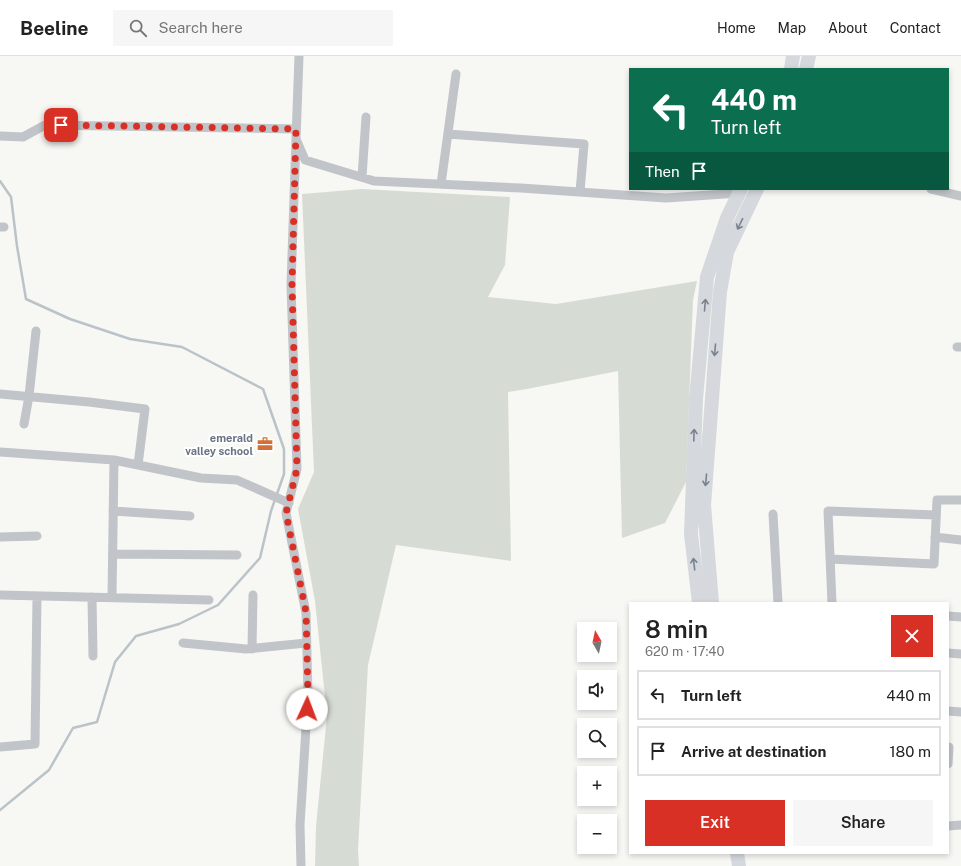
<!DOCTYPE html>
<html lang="en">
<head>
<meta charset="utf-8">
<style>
	:root { --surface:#fff; --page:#f6f6f6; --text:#222; --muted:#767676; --line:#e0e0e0; --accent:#d93025 }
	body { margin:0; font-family:"Public Sans",sans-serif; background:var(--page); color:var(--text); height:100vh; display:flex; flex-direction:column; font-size:15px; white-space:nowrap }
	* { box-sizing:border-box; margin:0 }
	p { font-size:13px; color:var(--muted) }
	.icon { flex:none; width:22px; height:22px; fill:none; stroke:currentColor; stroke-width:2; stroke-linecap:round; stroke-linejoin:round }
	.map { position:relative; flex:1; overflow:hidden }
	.panel { position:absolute; left:629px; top:546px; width:320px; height:252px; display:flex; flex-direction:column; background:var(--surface); border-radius:0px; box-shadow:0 2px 6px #0003 }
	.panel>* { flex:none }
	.top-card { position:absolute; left:629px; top:12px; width:320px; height:122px; border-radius:0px; box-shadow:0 2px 6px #0003; background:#0b6e4f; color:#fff; overflow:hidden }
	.needle { width:26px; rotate:351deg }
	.controls { position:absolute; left:577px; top:566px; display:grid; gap:8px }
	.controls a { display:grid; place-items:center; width:40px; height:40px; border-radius:0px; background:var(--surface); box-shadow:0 2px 6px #0003; font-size:20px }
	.pin { position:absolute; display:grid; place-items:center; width:34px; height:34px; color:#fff; margin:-17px; border-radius:8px; box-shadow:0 2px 6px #0006 }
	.me { position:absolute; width:44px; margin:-22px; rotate:2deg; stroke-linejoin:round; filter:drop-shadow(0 0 3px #0008) }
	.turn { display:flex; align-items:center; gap:14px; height:84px; padding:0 16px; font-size:18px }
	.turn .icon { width:52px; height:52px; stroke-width:2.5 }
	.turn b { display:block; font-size:28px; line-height:34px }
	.then { display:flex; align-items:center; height:38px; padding:0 16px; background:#0003; gap:8px; font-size:15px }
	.round { display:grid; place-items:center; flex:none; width:42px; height:42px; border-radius:0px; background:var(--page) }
	.overview { display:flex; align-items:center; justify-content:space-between; height:68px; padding:0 16px }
	h1 { font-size:24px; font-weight:600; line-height:30px }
	.button { display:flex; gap:8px; margin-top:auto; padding:8px 16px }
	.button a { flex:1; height:46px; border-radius:0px; background:var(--accent); color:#fff; font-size:16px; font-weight:600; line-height:46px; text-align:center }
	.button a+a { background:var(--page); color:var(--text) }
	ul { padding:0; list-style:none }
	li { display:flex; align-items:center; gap:12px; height:50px; margin:0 8px 6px; padding:0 8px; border:2px solid var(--line); border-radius:0px }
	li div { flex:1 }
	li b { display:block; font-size:15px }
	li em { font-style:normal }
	header { display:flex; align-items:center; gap:24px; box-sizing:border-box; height:56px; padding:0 20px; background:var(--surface); border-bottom:1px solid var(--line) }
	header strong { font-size:19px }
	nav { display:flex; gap:22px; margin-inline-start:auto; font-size:14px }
	.search { width:280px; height:36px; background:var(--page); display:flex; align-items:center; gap:10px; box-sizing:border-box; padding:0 14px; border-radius:0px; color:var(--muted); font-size:15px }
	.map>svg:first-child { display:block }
	.green { fill:#d6dcd4 }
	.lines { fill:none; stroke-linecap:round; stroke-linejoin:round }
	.stream { stroke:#bac3c8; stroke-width:2.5 }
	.street { stroke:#c1c4c8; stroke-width:9 }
	.primary { stroke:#d5d8dc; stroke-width:14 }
	.oneway { stroke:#788390 }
	.route { stroke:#d93025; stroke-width:7; stroke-dasharray:0 12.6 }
	.labels { text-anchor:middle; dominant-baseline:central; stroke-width:4; stroke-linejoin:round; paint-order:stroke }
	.poi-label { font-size:11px; font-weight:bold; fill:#687483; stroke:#fff; text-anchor:end }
</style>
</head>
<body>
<header>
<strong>Beeline</strong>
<div class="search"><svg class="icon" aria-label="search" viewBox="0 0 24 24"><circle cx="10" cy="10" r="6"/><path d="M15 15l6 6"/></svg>Search here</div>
<nav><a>Home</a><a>Map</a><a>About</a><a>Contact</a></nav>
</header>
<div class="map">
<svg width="961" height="810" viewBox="0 0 961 810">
	<rect width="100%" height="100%" fill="#f7f7f4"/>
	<path class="green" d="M 362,133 L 510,141 L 505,209 L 488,241 L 556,248 L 697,225 L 693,244 L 686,426 L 665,467 L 622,482 L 618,315 L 527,333 L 508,336 L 511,505 L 396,489 L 368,609 L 358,794 L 359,810 L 315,810 L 316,770 L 327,660 L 315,545 L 298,453 L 314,416 L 302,138 Z"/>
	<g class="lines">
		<path class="stream" d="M 0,125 L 11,141 L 17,190 L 26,243 L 70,263 L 130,283 L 182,291 L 263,333 L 284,393 L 284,418 L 271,455 L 260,502 L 218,549 L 179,568 L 136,580 L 115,606 L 97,666 L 73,672 L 49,714 L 0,754"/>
		<path class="street" d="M 299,0 L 296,83 L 305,104 L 374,125 L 521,132 L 666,142 L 739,137
			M 448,78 L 584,88 L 580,136
			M 0,80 L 23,81 L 45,69 L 296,73
			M 296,83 L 291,229 L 297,413 L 286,457 L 306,557 L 308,639 L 300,769 L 301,810
			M 362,121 L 366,61
			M 441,128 L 456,18
			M 931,133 L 961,140
			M 0,171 L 4,171
			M 957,291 L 961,291
			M 0,338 L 89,346 L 145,353 L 138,409
			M 24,368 L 29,340 L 36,275
			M 0,396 L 114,404 L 201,422 L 237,424 L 289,447
			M 113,455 L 190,460
			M 773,458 L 778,547
			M 0,481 L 37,480
			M 935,481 L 961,484
			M 113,498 L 237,499
			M 830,503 L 934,508 L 937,444 L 961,444
			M 0,539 L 209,544
			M 92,541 L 93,600
			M 112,541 L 114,404
			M 832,547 L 828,455 L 936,459
			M 948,560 L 961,561
			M 183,587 L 246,593 L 306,587
			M 252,593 L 253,539
			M 948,597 L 961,598
			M 948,655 L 961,656
			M 0,691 L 35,688 L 37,540
			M 948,708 L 949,691
			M 948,770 L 961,769"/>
		<path class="primary" d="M 791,13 L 793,0
			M 806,13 L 809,0
			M 699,547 L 691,478 L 696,343 L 707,221 L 727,162 L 741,133
			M 712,547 L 704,449 L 720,236 L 727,196 L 757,133
			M 737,797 L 739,810"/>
	</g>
	<defs><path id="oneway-shaft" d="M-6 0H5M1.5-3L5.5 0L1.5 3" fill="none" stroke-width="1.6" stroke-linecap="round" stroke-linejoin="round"/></defs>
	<g class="oneway">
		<use href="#oneway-shaft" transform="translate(740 168) rotate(116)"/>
		<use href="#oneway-shaft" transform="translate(705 249) rotate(-85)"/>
		<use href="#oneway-shaft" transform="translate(715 294) rotate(95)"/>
		<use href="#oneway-shaft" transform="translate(694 379) rotate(-88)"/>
		<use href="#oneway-shaft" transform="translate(706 424) rotate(95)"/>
		<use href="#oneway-shaft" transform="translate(694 508) rotate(-97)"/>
	</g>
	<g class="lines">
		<path class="route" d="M 61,69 L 296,73 L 292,229 L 297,413 L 286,457 L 306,556 L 308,639 L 307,653"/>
	</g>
	<defs>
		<symbol id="office-bare" viewBox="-9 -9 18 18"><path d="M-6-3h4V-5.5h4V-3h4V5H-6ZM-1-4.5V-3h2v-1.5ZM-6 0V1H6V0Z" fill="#d66f35" stroke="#fff" stroke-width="2.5" paint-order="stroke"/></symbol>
	</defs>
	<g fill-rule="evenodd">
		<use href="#office-bare" x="254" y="377" width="22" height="22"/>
	</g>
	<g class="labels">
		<g class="poi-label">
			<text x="253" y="382">emerald<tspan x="253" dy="13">valley school</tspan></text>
		</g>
	</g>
</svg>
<div class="controls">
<a><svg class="needle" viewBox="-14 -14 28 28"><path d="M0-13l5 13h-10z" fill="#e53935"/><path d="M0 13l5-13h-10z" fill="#767676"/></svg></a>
<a><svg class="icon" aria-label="sound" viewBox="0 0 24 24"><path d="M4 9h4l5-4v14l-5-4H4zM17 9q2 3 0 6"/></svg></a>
<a><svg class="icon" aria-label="search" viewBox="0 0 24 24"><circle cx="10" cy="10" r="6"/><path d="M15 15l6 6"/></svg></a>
<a>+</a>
<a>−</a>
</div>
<div class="pin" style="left:61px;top:69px;background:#d93025"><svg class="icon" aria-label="arrive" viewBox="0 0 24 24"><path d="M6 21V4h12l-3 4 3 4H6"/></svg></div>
<svg class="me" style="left:307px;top:653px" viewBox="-20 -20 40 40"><circle r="19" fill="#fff"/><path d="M0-13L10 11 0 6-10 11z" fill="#d93025"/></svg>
<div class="top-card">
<div class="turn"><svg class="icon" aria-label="left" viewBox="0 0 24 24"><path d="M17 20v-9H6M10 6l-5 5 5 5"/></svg><div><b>440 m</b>Turn left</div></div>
<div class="then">Then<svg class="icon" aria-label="arrive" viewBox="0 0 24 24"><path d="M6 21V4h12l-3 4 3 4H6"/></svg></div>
</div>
<section class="panel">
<div class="overview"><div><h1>8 min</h1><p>620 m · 17:40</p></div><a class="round" style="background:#d93025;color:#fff"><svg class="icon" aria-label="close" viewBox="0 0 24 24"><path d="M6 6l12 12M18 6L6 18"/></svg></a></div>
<ul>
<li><svg class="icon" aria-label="left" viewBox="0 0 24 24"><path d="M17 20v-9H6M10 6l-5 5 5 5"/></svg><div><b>Turn left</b></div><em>440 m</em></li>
<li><svg class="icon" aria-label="arrive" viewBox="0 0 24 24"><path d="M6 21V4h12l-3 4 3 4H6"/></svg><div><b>Arrive at destination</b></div><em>180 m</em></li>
</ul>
<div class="button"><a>Exit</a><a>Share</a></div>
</section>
</div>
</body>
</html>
